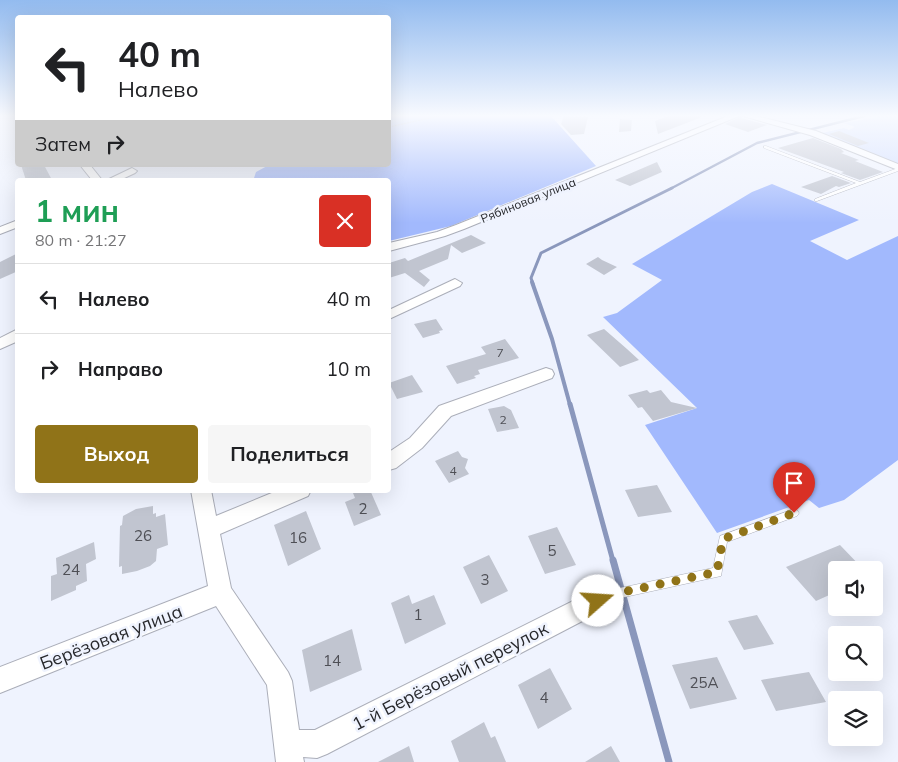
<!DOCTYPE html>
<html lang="ru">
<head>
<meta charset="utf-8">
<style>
	:root { --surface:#fff; --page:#f6f6f6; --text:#202124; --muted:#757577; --line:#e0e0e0; --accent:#907318 }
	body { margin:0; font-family:Mulish,sans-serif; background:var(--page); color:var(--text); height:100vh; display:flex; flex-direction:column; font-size:19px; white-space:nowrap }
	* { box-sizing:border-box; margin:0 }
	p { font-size:16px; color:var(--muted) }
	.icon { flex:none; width:28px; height:28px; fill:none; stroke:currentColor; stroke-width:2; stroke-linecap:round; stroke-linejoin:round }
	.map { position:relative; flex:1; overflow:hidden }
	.details { position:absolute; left:15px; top:178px; width:376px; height:315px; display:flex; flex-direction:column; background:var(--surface); border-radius:5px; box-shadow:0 5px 20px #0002 }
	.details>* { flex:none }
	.top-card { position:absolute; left:15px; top:15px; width:376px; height:152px; border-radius:5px; box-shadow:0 5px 20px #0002; background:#fff; color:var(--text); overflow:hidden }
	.buttons { position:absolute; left:828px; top:561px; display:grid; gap:10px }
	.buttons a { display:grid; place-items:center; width:55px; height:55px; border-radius:5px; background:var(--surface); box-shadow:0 5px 20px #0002; font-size:25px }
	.pin { position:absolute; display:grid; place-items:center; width:42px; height:42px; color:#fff; margin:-51px -21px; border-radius:50% 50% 50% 0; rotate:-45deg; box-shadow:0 0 5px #0007 }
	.pin .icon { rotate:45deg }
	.me { position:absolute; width:55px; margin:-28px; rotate:71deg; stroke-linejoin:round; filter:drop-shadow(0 0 4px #0008) }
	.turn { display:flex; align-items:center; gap:18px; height:105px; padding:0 20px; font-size:22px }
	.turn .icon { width:65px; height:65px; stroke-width:2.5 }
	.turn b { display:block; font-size:35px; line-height:42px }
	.then { display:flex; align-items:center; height:48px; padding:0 20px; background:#0003; gap:10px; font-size:19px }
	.round { display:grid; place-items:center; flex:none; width:52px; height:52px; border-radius:5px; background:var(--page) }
	.head { display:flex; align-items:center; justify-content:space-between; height:85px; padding:0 20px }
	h1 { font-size:30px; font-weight:700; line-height:38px; color:#1e9e55 }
	.cta { display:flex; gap:10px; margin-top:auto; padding:10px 20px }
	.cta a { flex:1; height:58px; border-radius:5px; background:var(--accent); color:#fff; font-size:20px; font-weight:700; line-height:58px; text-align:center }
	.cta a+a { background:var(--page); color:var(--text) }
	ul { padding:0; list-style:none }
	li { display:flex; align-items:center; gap:15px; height:70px; padding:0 20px; border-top:1px solid var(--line) }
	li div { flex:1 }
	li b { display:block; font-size:19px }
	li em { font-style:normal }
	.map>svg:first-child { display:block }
	.green { fill:#cfdcfe }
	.forest { fill:#a2b9fd }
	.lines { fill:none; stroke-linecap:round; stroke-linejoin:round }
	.stream-far4 { stroke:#8a97bc; stroke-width:2.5 }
	.stream-far3 { stroke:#8a97bc; stroke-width:3 }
	.stream-far2 { stroke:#8a97bc; stroke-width:4 }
	.stream-far1 { stroke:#8a97bc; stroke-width:5 }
	.stream { stroke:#8a97bc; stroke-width:7 }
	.building { fill:#c1c5d0 }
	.lane-casing { stroke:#abaeb9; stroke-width:1 }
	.street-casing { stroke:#abaeb9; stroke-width:2 }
	.path { stroke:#a9acb4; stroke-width:1; stroke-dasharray:2 1; stroke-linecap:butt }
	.lane { fill:#fff; fill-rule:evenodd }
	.street { fill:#fff; fill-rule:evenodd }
	.route { stroke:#907318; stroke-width:9; stroke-dasharray:0 16.2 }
	.labels { text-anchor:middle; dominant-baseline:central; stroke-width:5; stroke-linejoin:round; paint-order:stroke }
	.far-street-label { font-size:12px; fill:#27282c; stroke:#eff3fe }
	.number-label { font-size:12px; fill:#4e4f55 }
	.near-number-label { font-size:15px; fill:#4e4f55 }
	.near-street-label { font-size:18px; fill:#27282c; stroke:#eff3fe }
</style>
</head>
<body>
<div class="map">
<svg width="898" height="762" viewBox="0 0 898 762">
	<rect width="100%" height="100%" fill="#eff3fe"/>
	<path class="green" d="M 884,116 L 898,116 L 898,165 L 818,134 L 844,128 L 849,130 L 855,127 L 844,123 Z"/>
	<path class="forest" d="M 389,116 L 551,116 L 596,166 L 451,226 L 389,241 L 389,180 L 255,180 L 254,178 L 256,172 L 269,165 L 389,165 Z
		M 772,184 L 859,220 L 810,241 L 847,260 L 898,236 L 898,460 L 844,500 L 819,508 L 809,500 L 717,533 L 645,425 L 697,408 L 603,317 L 617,313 L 662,280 L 632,264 L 752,192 Z"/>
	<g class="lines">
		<path class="stream-far4" d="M 670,189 L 757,143 L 864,116"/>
		<path class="stream-far3" d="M 533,284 L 531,278 L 541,253 L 672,188"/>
		<path class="stream-far2" d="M 532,282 L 552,339 L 570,405"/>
		<path class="stream-far1" d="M 570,404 L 613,561"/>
		<path class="stream" d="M 613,560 L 669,762"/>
	</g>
	<path class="building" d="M 564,116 L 588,117 L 584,134 L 571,135 L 561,124 Z
		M 668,116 L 701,116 L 702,117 L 658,134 L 655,121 Z
		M 741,116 L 742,118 L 767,125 L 748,132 L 725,124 Z
		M 620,119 L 632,120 L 631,131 L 619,132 Z
		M 839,131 L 869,143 L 858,146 L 829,134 Z
		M 813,138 L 841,149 L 844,152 L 841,153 L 859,160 L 855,161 L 883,172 L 860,180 L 841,173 L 844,172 L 778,148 Z
		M 657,162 L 662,172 L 630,186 L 615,180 Z
		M 21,165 L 44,165 L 52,180 L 26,180 Z
		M 832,176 L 851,183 L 839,187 L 836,186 L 821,194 L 801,187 Z
		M 471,235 L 486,243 L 462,253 L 451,245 L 448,259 L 419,271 L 430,280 L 424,287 L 405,273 L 389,278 L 389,263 L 405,258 L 408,261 Z
		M 18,253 L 18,271 L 0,279 L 0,262 Z
		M 598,257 L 602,260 L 617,267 L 604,275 L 586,264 Z
		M 436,319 L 443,330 L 439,331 L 440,333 L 423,338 L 414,324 Z
		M 604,329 L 627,349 L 639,360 L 620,367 L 587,335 Z
		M 505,339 L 519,358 L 478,370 L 480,374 L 474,376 L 476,378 L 457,384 L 446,366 L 486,354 L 481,347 Z
		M 412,375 L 423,392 L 397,399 L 389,383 Z
		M 647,390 L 650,393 L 661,390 L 671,402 L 697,408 L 653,421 L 642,407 L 638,408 L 628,395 Z
		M 504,406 L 511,410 L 519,428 L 497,432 L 488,409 Z
		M 458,451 L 462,457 L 468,459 L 465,468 L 469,474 L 449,483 L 435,461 Z
		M 657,485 L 672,512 L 638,517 L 625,490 Z
		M 360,490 L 370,490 L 381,515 L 354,526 L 345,502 L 355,498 L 353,493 Z
		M 153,506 L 153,514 L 156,513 L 156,517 L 165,514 L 168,545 L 157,549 L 156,561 L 150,566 L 137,571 L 122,574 L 122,566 L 119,567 L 120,526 L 122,525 L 123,516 L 136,509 Z
		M 306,511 L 321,549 L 288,566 L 274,525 Z
		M 557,527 L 576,565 L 545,574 L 528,536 Z
		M 94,542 L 96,559 L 86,564 L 87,581 L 76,586 L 76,590 L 51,601 L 51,576 L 57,574 L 56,558 Z
		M 840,545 L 864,570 L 836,570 L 836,592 L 816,601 L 786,567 Z
		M 489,555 L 508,591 L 481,604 L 463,567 Z
		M 409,595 L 412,604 L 434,595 L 446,624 L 405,644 L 391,603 Z
		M 757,615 L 774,644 L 744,650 L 728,621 Z
		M 352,629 L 362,670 L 310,692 L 302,650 Z
		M 717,657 L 737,699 L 690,709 L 672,665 Z
		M 550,668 L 572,709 L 538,729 L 518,685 Z
		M 809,672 L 826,702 L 776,711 L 761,680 Z
		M 484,722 L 491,738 L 495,736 L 506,762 L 459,762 L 451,741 Z
		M 409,746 L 414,762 L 378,762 Z
		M 611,746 L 620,762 L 585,762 Z"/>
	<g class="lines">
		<defs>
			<path id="lane" d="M 764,146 L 766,146 L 860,182 L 898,168 L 898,171 L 817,201 L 815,201 L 815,199 L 856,183 L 764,148 Z
				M 794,509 L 797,510 L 799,513 L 797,516 L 727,542 L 721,576 L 611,600 L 607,599 L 606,595 L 607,591 L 611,590 L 713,568 L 720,536 Z"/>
			<path id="street" d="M 728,116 L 739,116 L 464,229 L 445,236 L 389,251 L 389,243 L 437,232 L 456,225 Z
				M 743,116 L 756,116 L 816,131 L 898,164 L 898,170 L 810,135 Z
				M 80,165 L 90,165 L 102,180 L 92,180 Z
				M 132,168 L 137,171 L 135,173 L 120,180 L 107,180 Z
				M 18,220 L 18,227 L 0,234 L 0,227 Z
				M 455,279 L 462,283 L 460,286 L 389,319 L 389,310 Z
				M 18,329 L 18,341 L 0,349 L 0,338 Z
				M 546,368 L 552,370 L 554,374 L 552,378 L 451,416 L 422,448 L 396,468 L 389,470 L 389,452 L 410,438 L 439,406 Z
				M 191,490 L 211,490 L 216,516 L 279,490 L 311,490 L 308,496 L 220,534 L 231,588 L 288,672 L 292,681 L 299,730 L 315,730 L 601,587 L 609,584 L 617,587 L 620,595 L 617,603 L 327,754 L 317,758 L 303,757 L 304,762 L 276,762 L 267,685 L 216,606 L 0,693 L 0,667 L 208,586 Z"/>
		</defs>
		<use href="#lane" class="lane-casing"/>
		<use href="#street" class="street-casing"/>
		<path class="path" d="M 389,127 L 439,116"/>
		<use href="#lane" class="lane"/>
		<use href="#street" class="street"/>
	</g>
	<linearGradient id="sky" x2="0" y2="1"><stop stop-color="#93bbef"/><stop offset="0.52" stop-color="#f8faff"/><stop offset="1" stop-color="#f8faff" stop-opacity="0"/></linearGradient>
	<rect width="898" height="223" fill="url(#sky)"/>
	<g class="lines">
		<path class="route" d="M 598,601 L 609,595 L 717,572 L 723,539 L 794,513"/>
	</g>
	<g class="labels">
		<g class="far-street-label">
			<text transform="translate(528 200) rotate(-22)">Рябиновая улица</text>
		</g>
		<g class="number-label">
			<text x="500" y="352">7</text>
			<text x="503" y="419">2</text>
			<text x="453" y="470">4</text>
		</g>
		<g class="near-number-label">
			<text x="363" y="508">2</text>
			<text x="143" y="535">26</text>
			<text x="298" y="537">16</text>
			<text x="552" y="550">5</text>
			<text x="71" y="569">24</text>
			<text x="485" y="579">3</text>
			<text x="418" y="614">1</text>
			<text x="332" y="660">14</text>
			<text x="704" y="682">25А</text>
			<text x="544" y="697">4</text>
		</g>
		<g class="near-street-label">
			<text transform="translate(111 637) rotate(-21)">Берёзовая улица</text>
			<text transform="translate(450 676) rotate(-27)">1-й Берёзовый переулок</text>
		</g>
	</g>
</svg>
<div class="buttons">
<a><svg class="icon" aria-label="sound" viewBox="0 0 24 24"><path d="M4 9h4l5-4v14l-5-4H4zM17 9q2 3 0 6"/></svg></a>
<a><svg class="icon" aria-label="search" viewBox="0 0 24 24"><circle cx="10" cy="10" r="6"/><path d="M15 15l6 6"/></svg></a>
<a><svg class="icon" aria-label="layers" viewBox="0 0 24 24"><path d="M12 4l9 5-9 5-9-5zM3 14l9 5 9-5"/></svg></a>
</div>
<div class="pin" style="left:794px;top:513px;background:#d93025"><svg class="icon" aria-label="arrive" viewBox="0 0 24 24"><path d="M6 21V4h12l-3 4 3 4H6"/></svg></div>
<svg class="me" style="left:598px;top:601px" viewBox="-20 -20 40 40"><circle r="19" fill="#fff"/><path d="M0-13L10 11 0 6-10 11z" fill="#907318"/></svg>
<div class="top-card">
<div class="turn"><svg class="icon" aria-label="left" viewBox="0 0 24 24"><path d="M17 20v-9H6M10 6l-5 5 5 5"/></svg><div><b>40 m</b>Налево</div></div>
<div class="then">Затем<svg class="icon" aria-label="right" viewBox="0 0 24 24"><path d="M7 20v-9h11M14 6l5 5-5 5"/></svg></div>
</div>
<section class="details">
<div class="head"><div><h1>1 мин</h1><p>80 m · 21:27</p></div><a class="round" style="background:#d93025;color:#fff"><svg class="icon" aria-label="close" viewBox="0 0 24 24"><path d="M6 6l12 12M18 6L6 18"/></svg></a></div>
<ul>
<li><svg class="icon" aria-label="left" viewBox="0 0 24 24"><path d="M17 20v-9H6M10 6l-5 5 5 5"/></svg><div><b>Налево</b></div><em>40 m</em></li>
<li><svg class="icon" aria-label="right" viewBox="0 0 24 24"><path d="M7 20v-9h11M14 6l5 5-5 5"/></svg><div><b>Направо</b></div><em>10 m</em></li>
</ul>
<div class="cta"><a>Выход</a><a>Поделиться</a></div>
</section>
</div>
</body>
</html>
